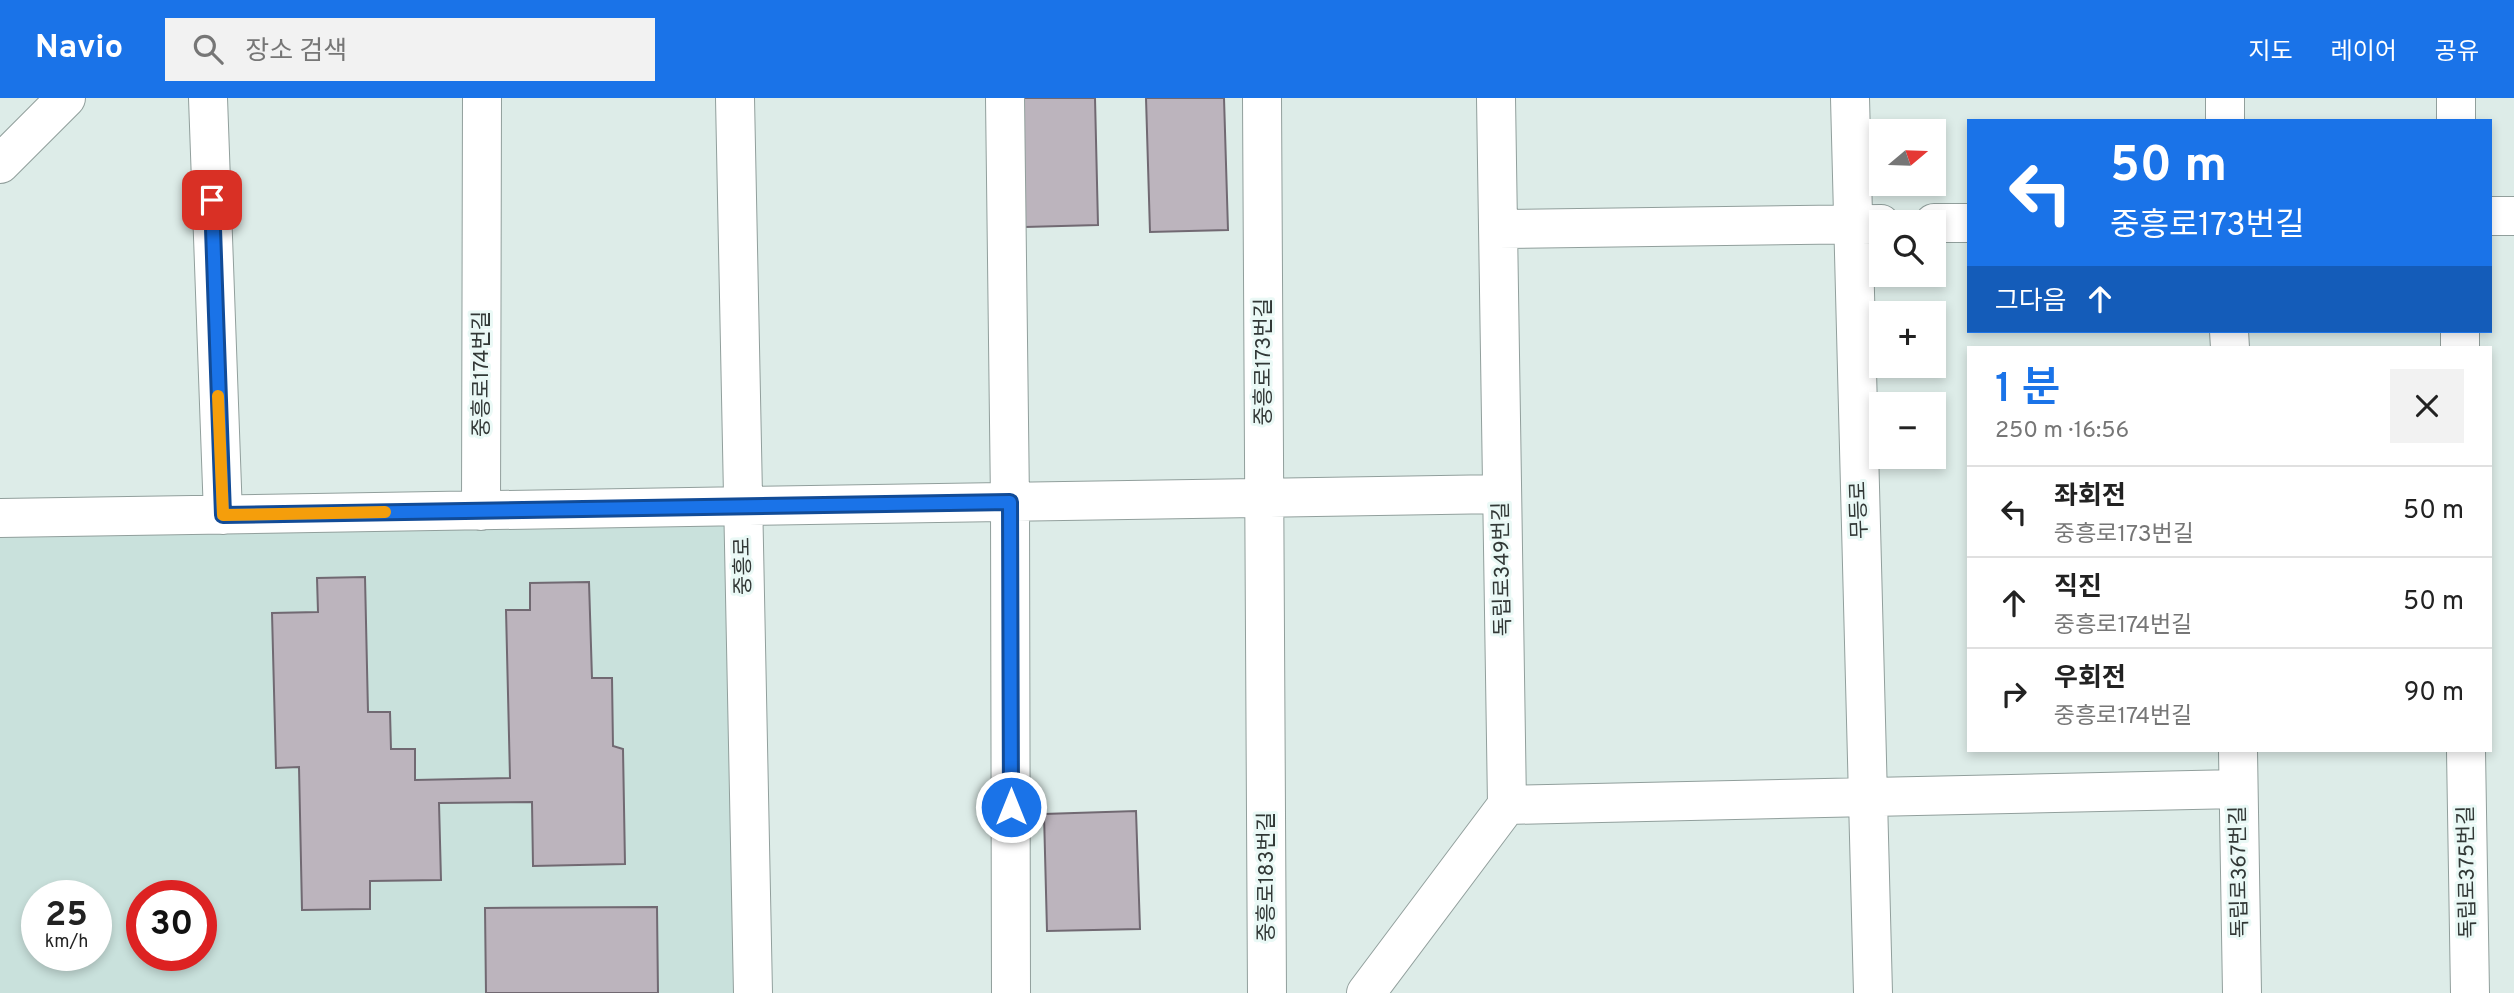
<!DOCTYPE html>
<html lang="ko">
<head>
<meta charset="utf-8">
<style>
	:root { --surface:#fff; --page:#f2f2f2; --text:#222; --muted:#767676; --line:#e0e0e0; --accent:#1a73e8 }
	body { margin:0; font-family:Overpass,"Noto Sans KR",sans-serif; background:var(--page); color:var(--text); height:100vh; display:flex; flex-direction:column; font-size:26px; white-space:nowrap }
	* { box-sizing:border-box; margin:0 }
	p { font-size:23px; color:var(--muted) }
	.icon { flex:none; width:38px; height:38px; fill:none; stroke:currentColor; stroke-width:2; stroke-linecap:round; stroke-linejoin:round }
	.map { position:relative; flex:1; overflow:hidden }
	.panel { position:absolute; left:1967px; top:248px; width:525px; height:406px; display:flex; flex-direction:column; background:var(--surface); border-radius:0px; box-shadow:0 4px 10px #0003 }
	.panel>* { flex:none }
	.top-card { position:absolute; left:1967px; top:21px; width:525px; height:214px; border-radius:0px; box-shadow:0 4px 10px #0003; background:#1a73e8; color:#fff; overflow:hidden }
	.needle { width:46px; rotate:71deg }
	.buttons { position:absolute; left:1869px; top:21px; display:grid; gap:14px }
	.buttons a { display:grid; place-items:center; width:77px; height:77px; border-radius:0px; background:var(--surface); box-shadow:0 4px 10px #0003; font-size:35px }
	.speed { position:absolute; left:21px; top:782px; display:flex; gap:14px; font-size:35px; font-weight:700; text-align:center }
	.speed>* { display:grid; place-content:center; width:91px; height:91px; border-radius:50%; background:var(--surface); box-shadow:0 4px 10px #0003; line-height:1 }
	.speed small { font-size:18px; font-weight:400 }
	.speed .limit { border:10px solid #d22; background:#fff; color:#111 }
	.pin { position:absolute; display:grid; place-items:center; width:60px; height:60px; color:#fff; margin:-30px; border-radius:14px; box-shadow:0 4px 10px #0006 }
	.me { position:absolute; width:77px; margin:-38px; rotate:0deg; stroke-linejoin:round; filter:drop-shadow(0 0 5px #0008) }
	.turn { display:flex; align-items:center; gap:24px; height:147px; padding:0 28px; font-size:32px }
	.turn .icon { width:91px; height:91px; stroke-width:2.5 }
	.turn b { display:block; font-size:49px; line-height:60px }
	.then { display:flex; align-items:center; height:66px; padding:0 28px; background:#0003; gap:14px; font-size:26px }
	.round { display:grid; place-items:center; flex:none; width:74px; height:74px; border-radius:0px; background:var(--page) }
	.headline { display:flex; align-items:center; justify-content:space-between; height:119px; padding:0 28px }
	h1 { font-size:42px; font-weight:600; line-height:52px; color:var(--accent) }
	ul { padding:0; list-style:none }
	li { display:flex; align-items:center; gap:21px; height:91px; padding:0 28px; border-top:2px solid var(--line) }
	li div { flex:1 }
	li b { display:block; font-size:26px }
	li em { font-style:normal }
	header { display:flex; align-items:center; gap:42px; box-sizing:border-box; height:98px; padding:0 35px; background:var(--accent); color:#fff }
	header strong { font-size:33px }
	nav { display:flex; gap:38px; margin-inline-start:auto; font-size:24px }
	.search { width:490px; height:63px; background:var(--page); display:flex; align-items:center; gap:18px; box-sizing:border-box; padding:0 24px; border-radius:0px; color:var(--muted); font-size:26px }
	.map>svg:first-child { display:block }
	.built { fill:#c9e1dc; fill-rule:evenodd }
	.building { fill:#bcb4bd; stroke:#716972; stroke-width:2 }
	.lines { fill:none; stroke-linecap:round; stroke-linejoin:round }
	.minor-casing { stroke:#919f9c; stroke-width:40 }
	.minor { stroke:#fff; stroke-width:38 }
	.route-casing { stroke:#114b97; stroke-width:18 }
	.route { stroke:#1a73e8; stroke-width:12 }
	.slow { stroke:#f59e0b; stroke-width:12 }
	.labels { text-anchor:middle; dominant-baseline:central; stroke-width:6; stroke-linejoin:round; paint-order:stroke }
	.street-label { font-size:21px; fill:#323836; stroke:#eaf9f6 }
</style>
</head>
<body>
<header>
<strong>Navio</strong>
<div class="search"><svg class="icon" aria-label="search" viewBox="0 0 24 24"><circle cx="10" cy="10" r="6"/><path d="M15 15l6 6"/></svg>장소 검색</div>
<nav><a>지도</a><a>레이어</a><a>공유</a></nav>
</header>
<div class="map">
<svg width="2514" height="895" viewBox="0 0 2514 895">
	<rect width="100%" height="100%" fill="#ddece8"/>
	<path class="built" d="M 743,409 L 753,895 L 0,895 L 0,420 ZM 37,798 L 96,798 L 96,858 L 37,858 ZM 142,798 L 201,798 L 201,858 L 142,858 Z"/>
	<path class="building" d="M 1022,0 L 1095,0 L 1098,127 L 1025,129 Z
		M 1146,0 L 1224,0 L 1228,132 L 1150,134 Z
		M 365,479 L 368,614 L 390,614 L 391,651 L 415,651 L 415,682 L 510,680 L 506,512 L 530,512 L 530,485 L 589,484 L 592,580 L 612,580 L 613,648 L 623,651 L 625,766 L 533,768 L 532,704 L 439,705 L 441,782 L 370,783 L 370,811 L 302,812 L 299,669 L 276,670 L 272,515 L 318,514 L 317,480 Z
		M 1136,713 L 1140,831 L 1047,833 L 1044,716 Z
		M 657,809 L 658,895 L 486,895 L 485,810 Z"/>
	<g class="lines">
		<defs>
			<path id="minor" d="M 208,0 L 223,417
				M 735,0 L 753,895
				M 1005,0 L 1010,404 L 1011,895
				M 1262,0 L 1267,895
				M 1850,0 L 1873,895
				M 2225,0 L 2225,23
				M 2456,0 L 2456,23
				M 0,66 L 66,0
				M 2490,118 L 2514,118
				M 1934,125 L 1969,125
				M 1498,131 L 1881,126
				M 2229,233 L 2230,250
				M 2460,233 L 2460,250
				M 481,413 L 482,0
				M 0,420 L 1502,396
				M 2238,653 L 2242,895
				M 2466,653 L 2470,895
				M 1507,707 L 2238,691
				M 1366,895 L 1507,707 L 1496,0"/>
		</defs>
		<use href="#minor" class="minor-casing"/>
		<use href="#minor" class="minor"/>
	</g>
	<g class="lines">
		<defs>
			<path id="route" d="M 212,102 L 223,417 L 1010,404 L 1011,709"/>
		</defs>
		<use href="#route" class="route-casing"/>
		<use href="#route" class="route"/>
		<path class="slow" d="M 218,298 L 223,417 L 385,414"/>
	</g>
	<g class="labels">
		<g class="street-label">
			<text transform="translate(1264 264) rotate(-90)">중흥로173번길</text>
			<text transform="translate(482 276) rotate(-90)">중흥로174번길</text>
			<text transform="translate(1860 412) rotate(-92)">무등로</text>
			<text transform="translate(744 468) rotate(-91)">중흥로</text>
			<text transform="translate(1503 471) rotate(-91)">독립로349번길</text>
			<text transform="translate(2240 774) rotate(-91)">독립로367번길</text>
			<text transform="translate(2468 774) rotate(-91)">독립로375번길</text>
			<text transform="translate(1267 779) rotate(-90)">중흥로183번길</text>
		</g>
	</g>
</svg>
<div class="buttons">
<a><svg class="needle" viewBox="-14 -14 28 28"><path d="M0-13l5 13h-10z" fill="#e53935"/><path d="M0 13l5-13h-10z" fill="#767676"/></svg></a>
<a><svg class="icon" aria-label="search" viewBox="0 0 24 24"><circle cx="10" cy="10" r="6"/><path d="M15 15l6 6"/></svg></a>
<a>+</a>
<a>−</a>
</div>
<div class="speed"><div>25<small>km/h</small></div><div class="limit">30</div></div>
<div class="pin" style="left:212px;top:102px;background:#d93025"><svg class="icon" aria-label="arrive" viewBox="0 0 24 24"><path d="M6 21V4h12l-3 4 3 4H6"/></svg></div>
<svg class="me" style="left:1011px;top:709px" viewBox="-20 -20 40 40"><circle r="17" fill="#1a73e8" stroke="#fff" stroke-width="3"/><path d="M0-11L8 9 0 5-8 9z" fill="#fff"/></svg>
<div class="top-card">
<div class="turn"><svg class="icon" aria-label="left" viewBox="0 0 24 24"><path d="M17 20v-9H6M10 6l-5 5 5 5"/></svg><div><b>50 m</b>중흥로173번길</div></div>
<div class="then">그다음<svg class="icon" aria-label="ahead" viewBox="0 0 24 24"><path d="M12 20V5M6 11l6-6 6 6"/></svg></div>
</div>
<section class="panel">
<div class="headline"><div><h1>1 분</h1><p>250 m · 16:56</p></div><a class="round"><svg class="icon" aria-label="close" viewBox="0 0 24 24"><path d="M6 6l12 12M18 6L6 18"/></svg></a></div>
<ul>
<li><svg class="icon" aria-label="left" viewBox="0 0 24 24"><path d="M17 20v-9H6M10 6l-5 5 5 5"/></svg><div><b>좌회전</b><p>중흥로173번길</p></div><em>50 m</em></li>
<li><svg class="icon" aria-label="ahead" viewBox="0 0 24 24"><path d="M12 20V5M6 11l6-6 6 6"/></svg><div><b>직진</b><p>중흥로174번길</p></div><em>50 m</em></li>
<li><svg class="icon" aria-label="right" viewBox="0 0 24 24"><path d="M7 20v-9h11M14 6l5 5-5 5"/></svg><div><b>우회전</b><p>중흥로174번길</p></div><em>90 m</em></li>
</ul>
</section>
</div>
</body>
</html>
